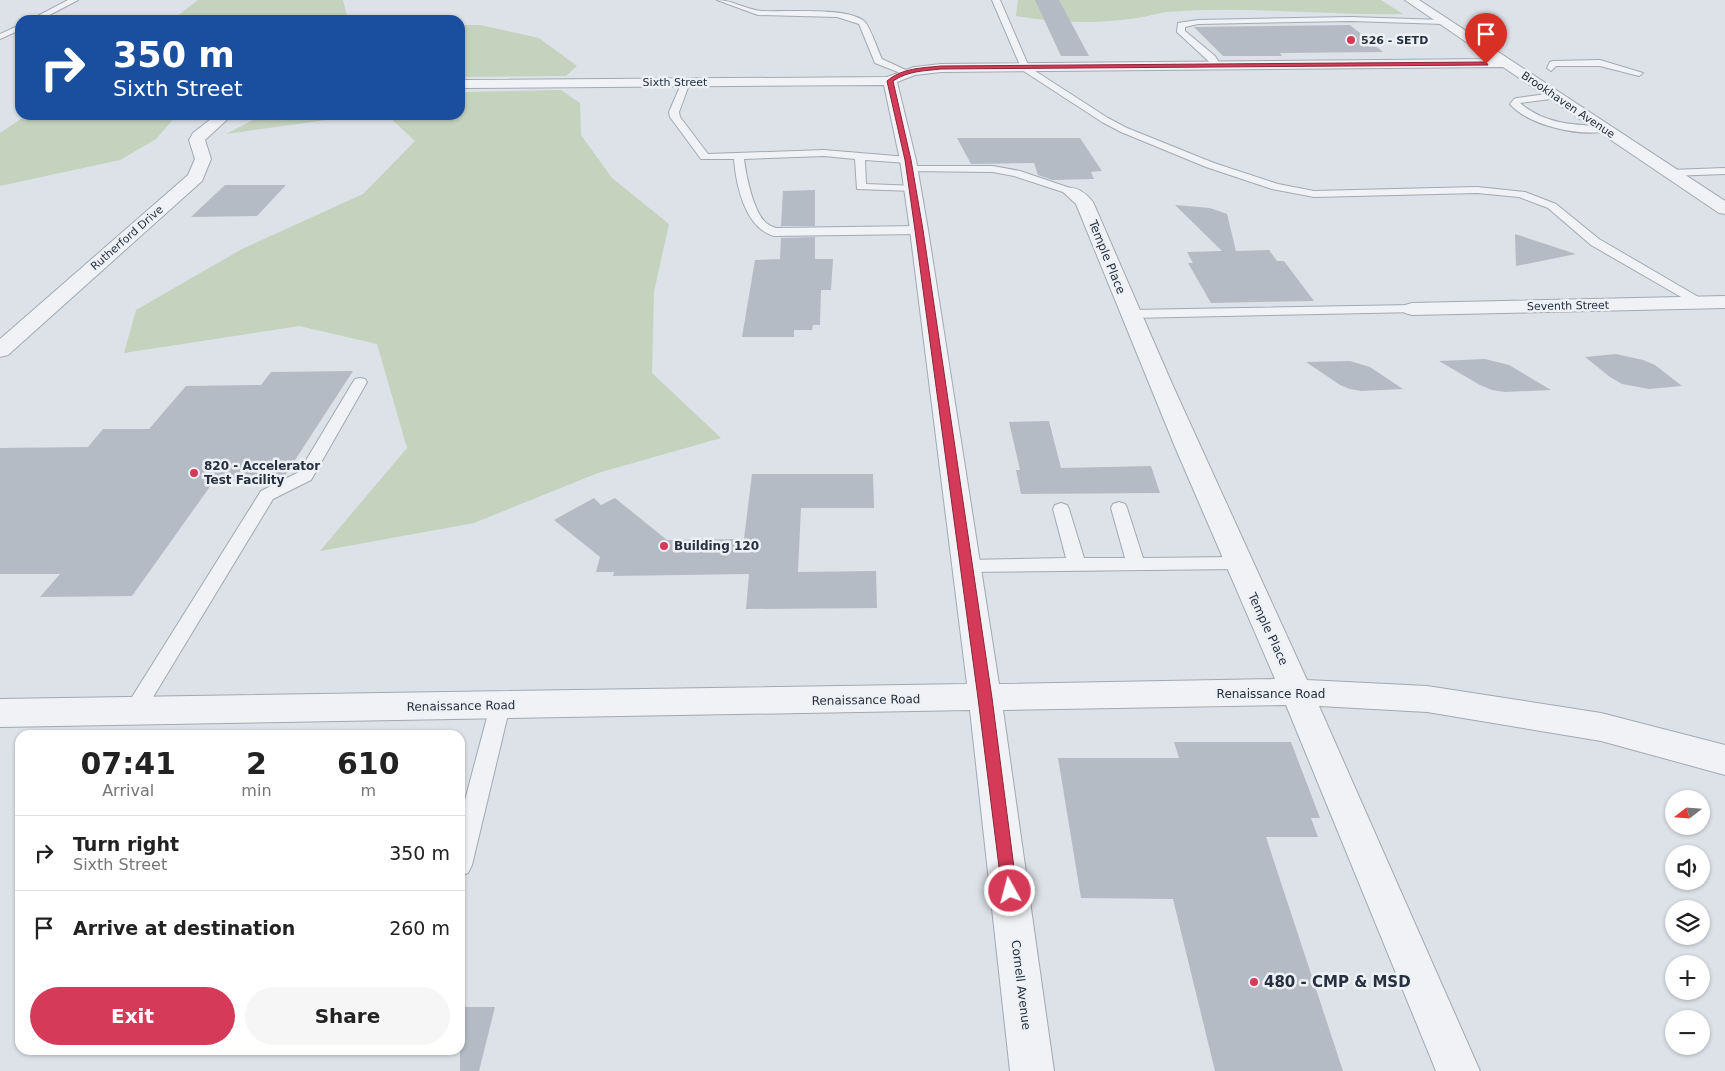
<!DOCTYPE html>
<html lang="en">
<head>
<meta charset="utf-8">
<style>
	:root { --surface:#fff; --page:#f6f6f6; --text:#222; --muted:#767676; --line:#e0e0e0; --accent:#d53a58 }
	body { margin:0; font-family:"DejaVu Sans",sans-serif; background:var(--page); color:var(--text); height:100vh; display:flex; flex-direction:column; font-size:19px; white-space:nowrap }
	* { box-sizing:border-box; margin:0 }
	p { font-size:16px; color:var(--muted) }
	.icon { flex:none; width:28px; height:28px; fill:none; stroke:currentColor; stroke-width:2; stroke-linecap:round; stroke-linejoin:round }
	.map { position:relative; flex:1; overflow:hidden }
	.sheet { position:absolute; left:15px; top:730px; width:450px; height:325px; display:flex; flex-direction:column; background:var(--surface); border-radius:15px; box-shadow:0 1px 4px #0004 }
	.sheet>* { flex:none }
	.guide { position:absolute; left:15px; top:15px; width:450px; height:105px; border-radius:15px; box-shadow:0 1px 4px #0004; background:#1a4fa0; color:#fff; overflow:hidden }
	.needle { width:32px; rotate:253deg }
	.fabs { position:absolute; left:1665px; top:790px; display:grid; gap:10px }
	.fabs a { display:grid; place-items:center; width:45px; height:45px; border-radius:50%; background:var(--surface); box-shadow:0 1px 4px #0004; font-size:25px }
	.pin { position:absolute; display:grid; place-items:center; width:42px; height:42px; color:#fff; margin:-51px -21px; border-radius:50% 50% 50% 0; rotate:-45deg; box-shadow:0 0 5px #0007 }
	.pin .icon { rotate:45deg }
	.me { position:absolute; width:55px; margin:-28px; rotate:353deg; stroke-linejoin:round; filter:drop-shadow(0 0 4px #0008) }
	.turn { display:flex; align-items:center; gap:18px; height:105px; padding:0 15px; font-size:22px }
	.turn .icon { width:65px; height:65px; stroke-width:2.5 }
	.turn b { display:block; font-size:35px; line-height:42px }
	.eta { display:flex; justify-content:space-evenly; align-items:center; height:85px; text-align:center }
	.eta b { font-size:30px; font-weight:800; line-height:35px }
	.primary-button { display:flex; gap:10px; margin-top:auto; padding:10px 15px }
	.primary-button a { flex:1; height:58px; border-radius:30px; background:var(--accent); color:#fff; font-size:20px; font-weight:800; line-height:58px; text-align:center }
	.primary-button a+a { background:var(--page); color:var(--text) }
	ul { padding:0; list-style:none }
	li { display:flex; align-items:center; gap:15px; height:75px; padding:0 15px; border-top:1px solid var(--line) }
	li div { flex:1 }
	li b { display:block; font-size:19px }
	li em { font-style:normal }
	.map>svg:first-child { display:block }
	.green { fill:#c4d2be }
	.building { fill:#b4bbc5 }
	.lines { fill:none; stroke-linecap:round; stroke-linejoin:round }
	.service-casing { stroke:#a2a9b2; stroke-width:2 }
	.minor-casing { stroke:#a2a9b2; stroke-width:2 }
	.service { fill:#f0f2f6; fill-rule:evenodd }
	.minor { fill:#f0f2f6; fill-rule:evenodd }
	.route { fill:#d53a58; stroke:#8a2639 }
	.poi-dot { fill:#d53a58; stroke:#edf1f6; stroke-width:2 }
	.labels { text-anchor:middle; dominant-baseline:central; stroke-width:5; stroke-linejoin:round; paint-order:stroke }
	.far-poi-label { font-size:11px; font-weight:bold; fill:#26303f; stroke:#edf1f6; text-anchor:start }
	.far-street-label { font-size:11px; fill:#26303f; stroke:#edf1f6 }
	.street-label { font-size:12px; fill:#26303f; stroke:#edf1f6 }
	.poi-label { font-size:12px; font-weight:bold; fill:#26303f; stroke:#edf1f6; text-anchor:start }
	.near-poi-label { font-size:15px; font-weight:bold; fill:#26303f; stroke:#edf1f6; text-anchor:start }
</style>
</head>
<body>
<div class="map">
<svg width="1725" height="1071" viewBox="0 0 1725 1071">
	<rect width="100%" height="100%" fill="#dde2e8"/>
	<path class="green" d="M 198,0 L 343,0 L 348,20 L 172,20 Z
		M 1018,0 L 1381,0 L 1403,14 C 1324,16 1245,5 1167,12 C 1157,13 1147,17 1137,18 C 1097,24 1056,23 1016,16 Z
		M 460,25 L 480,25 L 539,38 L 577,66 L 566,76 L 460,77 Z
		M 561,90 L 580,103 L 581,135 L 612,178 L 669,224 L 654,292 L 652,373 L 721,438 L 598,473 L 474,523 L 320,551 L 407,448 L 377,344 L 299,326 L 124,353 L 136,310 L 242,249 L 363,194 L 415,141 L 387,115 L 460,115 L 460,92 Z
		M 27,115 L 177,115 L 156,139 L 120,160 L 0,186 L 0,133 Z
		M 263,115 L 363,115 L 226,134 Z"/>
	<path class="building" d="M 1035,0 L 1059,0 L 1089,56 L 1061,56 Z
		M 1350,25 L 1383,52 L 1280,53 L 1282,56 L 1223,56 L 1194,27 Z
		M 957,138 L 1080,138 L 1102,171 L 1091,172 L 1094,179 L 1052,180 L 1038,175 L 1034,163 L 971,164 Z
		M 225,185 L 286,185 L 257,216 L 191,217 Z
		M 815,190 L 815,226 L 781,226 L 783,191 Z
		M 1175,205 L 1210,208 L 1227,214 L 1236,251 L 1269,250 L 1277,261 L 1284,261 L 1314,301 L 1211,303 L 1188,263 L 1193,263 L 1187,252 L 1222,251 Z
		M 1515,234 L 1576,254 L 1516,266 Z
		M 815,237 L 815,259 L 833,259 L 831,290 L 821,290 L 820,325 L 813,325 L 812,330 L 794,330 L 794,337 L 742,337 L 755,260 L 780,259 L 781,238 Z
		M 1616,354 L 1643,360 L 1655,365 L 1682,386 L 1649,389 L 1622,384 L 1610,377 L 1585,357 Z
		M 1485,359 L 1509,365 L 1551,390 L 1505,392 L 1492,390 L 1480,385 L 1439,361 Z
		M 1350,361 L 1370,367 L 1403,389 L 1361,391 L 1350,389 L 1340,385 L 1306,362 Z
		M 353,371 L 284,477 L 278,480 L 214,481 L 132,596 L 40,597 L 60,574 L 0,574 L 0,448 L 88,447 L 103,429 L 149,429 L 186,386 L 261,385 L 271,372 Z
		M 1049,421 L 1061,468 L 1151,466 L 1160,493 L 1021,494 L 1016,470 L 1020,470 L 1009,422 Z
		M 752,474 L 873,474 L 874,508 L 801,508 L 798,572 L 876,571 L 877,608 L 746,609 L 749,574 L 613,576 L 614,572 L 596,572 L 600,557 L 554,520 L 594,498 L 601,505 L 615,498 L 667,540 L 744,539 Z
		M 1174,742 L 1291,742 L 1320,818 L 1311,818 L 1318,837 L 1266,837 L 1343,1071 L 1215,1071 L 1173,899 L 1081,898 L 1058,758 L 1179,758 Z
		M 460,1007 L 495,1007 L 479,1071 L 460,1071 Z"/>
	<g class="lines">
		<defs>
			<path id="service" d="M 68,0 L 78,0 L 40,20 L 30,20 Z
				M 717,0 C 733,0 746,10 762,11 C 784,12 848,7 864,21 C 870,26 878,51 882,59 L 910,72 L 903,74 L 875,63 L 859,24 L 837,17 L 758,15 Z
				M 992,0 L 1000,0 L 1029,67 L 1108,118 L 1127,128 L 1214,163 L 1278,184 L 1314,191 L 1477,187 L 1525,192 L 1556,204 L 1599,239 L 1707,302 L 1705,305 L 1695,305 L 1591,245 L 1548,208 L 1519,197 L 1477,193 L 1314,197 L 1272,189 L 1206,167 L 1121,132 L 1102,122 L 1022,70 Z
				M 1350,17 L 1444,20 L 1448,22 L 1444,24 L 1350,21 L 1198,24 L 1185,27 L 1185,31 L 1215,56 L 1221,66 L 1217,69 L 1177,32 L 1178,23 L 1198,20 Z
				M 20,25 L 20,30 L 0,39 L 0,34 Z
				M 1600,60 L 1643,73 L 1639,76 L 1600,66 L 1556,66 L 1551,71 L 1547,68 L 1550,62 L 1553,61 Z
				M 686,79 L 690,82 L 679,112 L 680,117 L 708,154 L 824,150 L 908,157 L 913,160 L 908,163 L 865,160 L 866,184 L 917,186 L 918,188 L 917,190 L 913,191 L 857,189 L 855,159 L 824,156 L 744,159 C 746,175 753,211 766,223 C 769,225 773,227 776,228 L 919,226 L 925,230 L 919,234 L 774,236 C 745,228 736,185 734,159 L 701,159 L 670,117 L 669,112 L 682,82 Z
				M 1555,93 L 1558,94 L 1558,98 L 1520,103 C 1545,124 1573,125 1604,126 L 1609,129 L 1607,131 C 1580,137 1529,126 1510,104 L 1514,99 L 1517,98 Z
				M 909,166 L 993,166 L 1020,171 L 1076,190 L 1077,192 L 1072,195 L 1014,176 L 993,172 L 905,171 L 904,169 Z
				M 1725,168 L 1725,174 L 1669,176 L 1664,173 L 1669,170 Z
				M 1412,305 L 1417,306 L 1419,309 L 1417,312 L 1130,318 L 1123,314 L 1130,310 Z
				M 360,378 L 365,379 L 367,382 L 311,480 L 273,499 L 141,717 L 134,720 L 127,717 L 124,711 L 127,705 L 261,491 L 299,472 L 353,382 L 355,379 Z
				M 1119,502 L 1125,504 L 1127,508 L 1143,558 L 1237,557 L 1243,558 L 1246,563 L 1243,568 L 1237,569 L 965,572 L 959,571 L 956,566 L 959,561 L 965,560 L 1066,558 L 1053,509 L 1055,505 L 1061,503 L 1067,505 L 1069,509 L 1084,558 L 1125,558 L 1111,508 L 1113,504 Z
				M 500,697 L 507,700 L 510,706 L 472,865 L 468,873 L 460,876 L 460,819 L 490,706 L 493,700 Z"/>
			<path id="minor" d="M 1405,0 L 1419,0 L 1725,201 L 1725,214 L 1719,213 L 1503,67 L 941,72 L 915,75 L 897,82 L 916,160 L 928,230 L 999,684 L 1275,679 L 1175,447 L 1076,204 L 1063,192 L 1066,188 C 1077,186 1086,193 1093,202 L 1173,386 L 1307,680 L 1427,686 L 1601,713 L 1725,745 L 1725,775 L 1601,741 L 1427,712 L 1319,706 L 1480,1071 L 1436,1071 L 1286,705 L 1003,710 L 1054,1071 L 1010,1071 L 970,710 L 0,727 L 0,699 L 967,684 L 910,230 L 900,160 L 884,85 L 460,88 L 460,80 L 887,77 L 914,67 L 941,64 L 1491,59 Z
				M 216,115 L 232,115 L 205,140 L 211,159 L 202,181 L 8,355 L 0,357 L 0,339 L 188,175 L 195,159 L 189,140 L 193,133 Z
				M 1725,296 L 1725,308 L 1412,315 L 1405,313 L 1402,309 L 1405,305 L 1412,303 Z"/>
		</defs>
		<use href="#service" class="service-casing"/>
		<use href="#minor" class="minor-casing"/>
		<use href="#service" class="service"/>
		<use href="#minor" class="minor"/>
	</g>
	<path class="route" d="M 1486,62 L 1488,65 L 941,69 C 923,71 908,71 893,81 L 911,160 L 923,230 L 992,698 L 1017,891 L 1015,897 L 1010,899 L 1004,897 L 1002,891 L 978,698 L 915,230 L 905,160 L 887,81 C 902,68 922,68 941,66 Z"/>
	<g class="poi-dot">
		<circle cx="1351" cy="40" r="5"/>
		<circle cx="194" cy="473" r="5"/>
		<circle cx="664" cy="546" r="5"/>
		<circle cx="1254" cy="982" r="5"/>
	</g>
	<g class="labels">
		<g class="far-poi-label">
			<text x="1361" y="40">526 - SETD</text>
		</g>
		<g class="far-street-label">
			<text x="675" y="82">Sixth Street</text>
			<text transform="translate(1568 105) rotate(34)">Brookhaven Avenue</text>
			<text transform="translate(127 238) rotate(-41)">Rutherford Drive</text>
			<text transform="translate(1568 306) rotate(-1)">Seventh Street</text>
		</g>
		<g class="street-label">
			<text transform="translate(1107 257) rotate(68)">Temple Place</text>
			<text transform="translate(1268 629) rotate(65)">Temple Place</text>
			<text x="1271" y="694">Renaissance Road</text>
			<text transform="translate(866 700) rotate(-1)">Renaissance Road</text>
			<text transform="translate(461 706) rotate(-1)">Renaissance Road</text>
			<text transform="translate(1021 985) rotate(83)">Cornell Avenue</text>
		</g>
		<g class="poi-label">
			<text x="204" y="466">820 - Accelerator<tspan x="204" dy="14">Test Facility</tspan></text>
			<text x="674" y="546">Building 120</text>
		</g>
		<g class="near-poi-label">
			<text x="1264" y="982">480 - CMP &amp; MSD</text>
		</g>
	</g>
</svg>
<div class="fabs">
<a><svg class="needle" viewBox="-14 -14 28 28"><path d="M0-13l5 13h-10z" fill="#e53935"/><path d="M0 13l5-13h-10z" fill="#767676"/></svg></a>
<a><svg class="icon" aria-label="sound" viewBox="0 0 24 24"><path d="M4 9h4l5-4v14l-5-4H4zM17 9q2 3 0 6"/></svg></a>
<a><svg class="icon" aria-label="layers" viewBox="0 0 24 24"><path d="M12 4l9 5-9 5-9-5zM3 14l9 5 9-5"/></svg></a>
<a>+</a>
<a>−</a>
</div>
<div class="pin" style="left:1486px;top:64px;background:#d93025"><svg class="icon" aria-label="arrive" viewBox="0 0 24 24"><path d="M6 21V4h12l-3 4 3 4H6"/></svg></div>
<svg class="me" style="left:1010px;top:891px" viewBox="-20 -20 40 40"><circle r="17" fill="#d53a58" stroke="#fff" stroke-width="3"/><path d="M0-11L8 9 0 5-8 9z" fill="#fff"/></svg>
<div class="guide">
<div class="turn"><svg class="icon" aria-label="right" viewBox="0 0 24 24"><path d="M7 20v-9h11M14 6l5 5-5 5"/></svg><div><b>350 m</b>Sixth Street</div></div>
</div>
<section class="sheet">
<div class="eta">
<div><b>07:41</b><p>Arrival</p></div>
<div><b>2</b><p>min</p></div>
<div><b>610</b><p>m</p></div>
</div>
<ul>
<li><svg class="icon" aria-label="right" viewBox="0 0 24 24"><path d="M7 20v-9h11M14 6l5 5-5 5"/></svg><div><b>Turn right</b><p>Sixth Street</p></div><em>350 m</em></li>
<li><svg class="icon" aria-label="arrive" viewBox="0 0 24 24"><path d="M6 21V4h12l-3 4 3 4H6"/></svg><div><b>Arrive at destination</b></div><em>260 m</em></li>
</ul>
<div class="primary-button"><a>Exit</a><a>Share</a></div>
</section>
</div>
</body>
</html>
